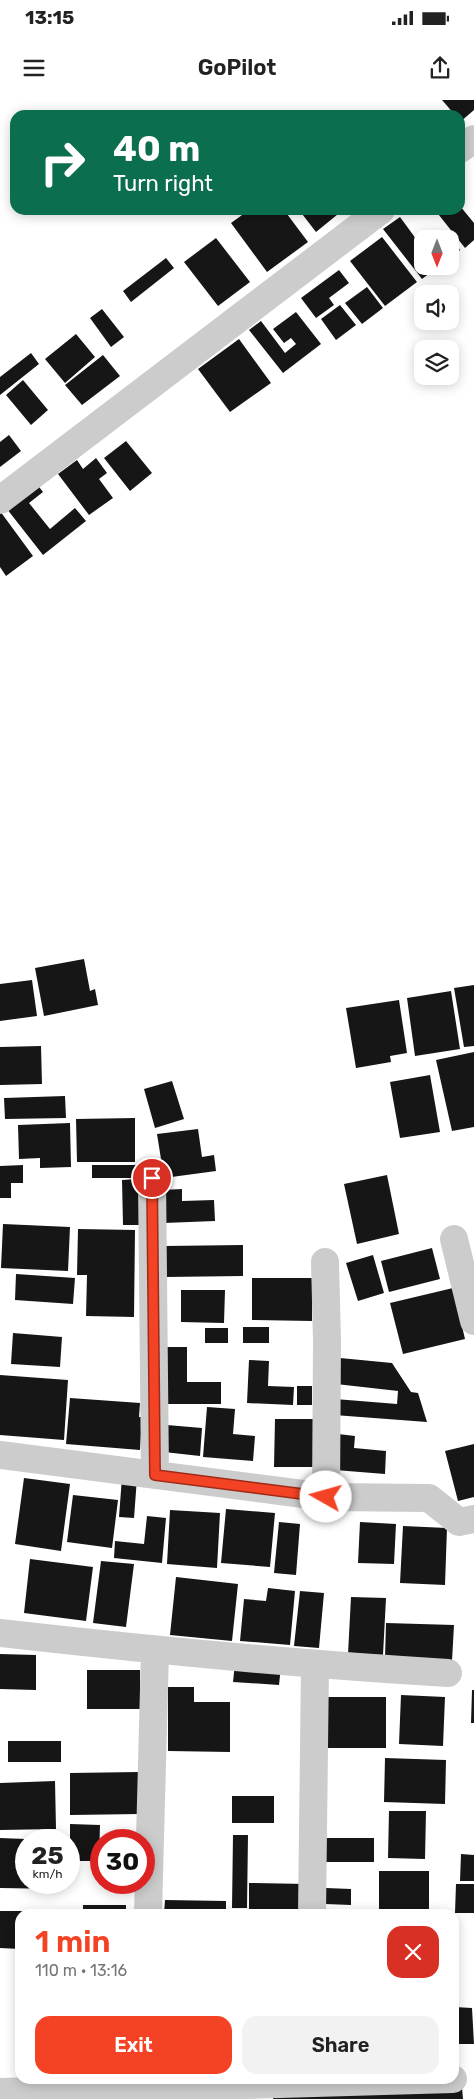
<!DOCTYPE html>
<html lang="en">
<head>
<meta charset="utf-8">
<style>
	:root { --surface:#fff; --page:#f2f2f2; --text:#222; --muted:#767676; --accent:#f44224 }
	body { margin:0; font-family:Rubik,sans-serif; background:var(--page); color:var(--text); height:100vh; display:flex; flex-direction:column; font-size:19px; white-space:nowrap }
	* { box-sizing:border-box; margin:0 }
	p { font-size:16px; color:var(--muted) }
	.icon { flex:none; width:28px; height:28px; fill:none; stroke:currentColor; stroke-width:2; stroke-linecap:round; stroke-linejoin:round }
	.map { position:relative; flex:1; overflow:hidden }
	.details { position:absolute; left:15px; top:1809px; width:444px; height:175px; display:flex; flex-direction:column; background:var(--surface); border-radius:15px; box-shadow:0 2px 12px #0003 }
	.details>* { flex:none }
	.guide { position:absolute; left:10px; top:10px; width:455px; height:105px; border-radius:15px; box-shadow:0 2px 12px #0003; background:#0b6e4f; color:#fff; overflow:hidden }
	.needle { width:32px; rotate:180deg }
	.fabs { position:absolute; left:414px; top:130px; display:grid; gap:10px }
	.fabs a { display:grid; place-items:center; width:45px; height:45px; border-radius:10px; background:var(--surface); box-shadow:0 2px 12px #0003; font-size:25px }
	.speed { position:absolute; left:15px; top:1729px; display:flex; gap:10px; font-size:25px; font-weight:700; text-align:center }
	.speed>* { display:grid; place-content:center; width:65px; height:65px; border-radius:50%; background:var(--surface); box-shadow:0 2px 12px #0003; line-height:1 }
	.speed small { font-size:12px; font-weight:400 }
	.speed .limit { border:8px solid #d22; background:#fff; color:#111 }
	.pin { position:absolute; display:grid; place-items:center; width:42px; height:42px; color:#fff; margin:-21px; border:2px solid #fff; border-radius:50%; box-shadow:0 1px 5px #0007 }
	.me { position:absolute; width:55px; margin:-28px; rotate:277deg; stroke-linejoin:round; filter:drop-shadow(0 0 4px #0008) }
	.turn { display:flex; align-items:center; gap:18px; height:105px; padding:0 20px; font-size:22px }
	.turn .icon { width:65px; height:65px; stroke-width:2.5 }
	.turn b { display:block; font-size:35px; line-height:42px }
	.round { display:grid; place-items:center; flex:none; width:52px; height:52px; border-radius:15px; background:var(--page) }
	.overview { display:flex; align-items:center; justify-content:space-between; height:85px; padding:0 20px }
	h1 { font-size:30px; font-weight:600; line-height:38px; color:var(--accent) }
	.cta { display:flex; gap:10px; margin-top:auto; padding:10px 20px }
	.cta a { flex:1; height:58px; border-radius:15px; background:var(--accent); color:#fff; font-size:20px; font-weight:600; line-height:58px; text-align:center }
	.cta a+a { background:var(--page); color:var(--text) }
	.status { display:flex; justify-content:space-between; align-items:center; height:35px; padding:0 25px; background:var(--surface); direction:ltr }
	.status svg { height:14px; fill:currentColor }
	header { display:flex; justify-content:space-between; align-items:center; height:65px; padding:0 20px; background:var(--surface); font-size:22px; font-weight:600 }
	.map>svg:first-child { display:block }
	.building { fill:#161616 }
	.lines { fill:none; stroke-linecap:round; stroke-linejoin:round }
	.street { stroke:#ccc; stroke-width:28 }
	.route-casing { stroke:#9f2b17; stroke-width:12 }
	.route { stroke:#f44224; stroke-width:9 }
</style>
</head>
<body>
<div class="status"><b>13:15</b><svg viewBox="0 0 49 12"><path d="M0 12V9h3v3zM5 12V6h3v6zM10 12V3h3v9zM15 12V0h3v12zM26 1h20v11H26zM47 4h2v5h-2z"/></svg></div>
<header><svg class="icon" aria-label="menu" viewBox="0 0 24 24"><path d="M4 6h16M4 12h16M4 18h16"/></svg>GoPilot<svg class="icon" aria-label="share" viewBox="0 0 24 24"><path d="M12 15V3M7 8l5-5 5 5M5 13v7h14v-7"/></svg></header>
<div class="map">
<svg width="474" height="1999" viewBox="0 0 474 1999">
	<rect width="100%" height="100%" fill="#fff"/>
	<path class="building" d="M 442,0 L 474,0 L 474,10 L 460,22 L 460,15 L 455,15 Z
		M 460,106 L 474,123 L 474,140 L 465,148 L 435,110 L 460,110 Z
		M 249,110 L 284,110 L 308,142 L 267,172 L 231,123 Z
		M 299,110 L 343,110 L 316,132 Z
		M 400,117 L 422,147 L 422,166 L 439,166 L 422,179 L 383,129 Z
		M 449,134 L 460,150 L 450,158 L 450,139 L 443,139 Z
		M 382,137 L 417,182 L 385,206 L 350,161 Z
		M 216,138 L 250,182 L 218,206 L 184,162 Z
		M 166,158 L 174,168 L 131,202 L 123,191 Z
		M 339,170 L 349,183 L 329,198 L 334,205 L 316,218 L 301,198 Z
		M 367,187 L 383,208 L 362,224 L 345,203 Z
		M 340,205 L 356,225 L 336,240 L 321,219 Z
		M 102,209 L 124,237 L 111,247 L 90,218 Z
		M 296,212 L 321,244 L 283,273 L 249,230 L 261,221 L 285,253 L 296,244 L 291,238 L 284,243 L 273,229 Z
		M 76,234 L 95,257 L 65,283 L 45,259 Z
		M 239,239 L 271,283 L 230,312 L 198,269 Z
		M 31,253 L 39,264 L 0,295 L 0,277 Z
		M 103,255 L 120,276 L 82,305 L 65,285 Z
		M 23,280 L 48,310 L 31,325 L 6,295 Z
		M 9,335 L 21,351 L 0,367 L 0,342 Z
		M 126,341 L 152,373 L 130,391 L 104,358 Z
		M 96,358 L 107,373 L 99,379 L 113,398 L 89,415 L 58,374 L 77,360 L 83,369 Z
		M 33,379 L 43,392 L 29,403 L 50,429 L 75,408 L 86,421 L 43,455 L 3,404 Z
		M 0,411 L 33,456 L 6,476 L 0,467 Z
		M 84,859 L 90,891 L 95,889 L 98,905 L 44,916 L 35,868 Z
		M 32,880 L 37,916 L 0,921 L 0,884 Z
		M 474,885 L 474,946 L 464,947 L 454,888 Z
		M 451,891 L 460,949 L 415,956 L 407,898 Z
		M 399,900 L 407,953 L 390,956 L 391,962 L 356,968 L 346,908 Z
		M 41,946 L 42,984 L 0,985 L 0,947 Z
		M 474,952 L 474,1027 L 452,1031 L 436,960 Z
		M 430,975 L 440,1032 L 400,1038 L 390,982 Z
		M 172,981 L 184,1019 L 155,1028 L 144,989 Z
		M 65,996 L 66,1018 L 5,1019 L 4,998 Z
		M 135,1018 L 135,1062 L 77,1062 L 76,1019 Z
		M 70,1023 L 71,1067 L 40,1068 L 40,1058 L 19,1059 L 18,1025 Z
		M 198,1029 L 202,1057 L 214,1055 L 216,1071 L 164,1078 L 157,1034 Z
		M 23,1065 L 23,1083 L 11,1083 L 11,1098 L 0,1098 L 0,1066 Z
		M 92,1065 L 138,1065 L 138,1078 L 92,1078 Z
		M 387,1075 L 399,1134 L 357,1144 L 344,1084 Z
		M 138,1079 L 140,1125 L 123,1125 L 122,1080 Z
		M 182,1089 L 182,1101 L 214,1100 L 215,1121 L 164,1123 L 162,1090 Z
		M 3,1124 L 70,1127 L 68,1171 L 1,1168 Z
		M 78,1129 L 135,1130 L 134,1217 L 86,1216 L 87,1175 L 77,1175 Z
		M 243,1145 L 243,1176 L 165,1177 L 165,1146 Z
		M 432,1148 L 440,1179 L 389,1192 L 381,1161 Z
		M 373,1155 L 384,1193 L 358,1201 L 346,1163 Z
		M 16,1174 L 75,1178 L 73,1204 L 15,1200 Z
		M 252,1178 L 312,1178 L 312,1221 L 252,1220 Z
		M 453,1188 L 465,1239 L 403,1254 L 390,1203 Z
		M 181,1190 L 225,1190 L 224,1223 L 181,1222 Z
		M 243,1227 L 269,1227 L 269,1243 L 243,1243 Z
		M 205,1228 L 228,1228 L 228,1243 L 205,1243 Z
		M 13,1233 L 62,1237 L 60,1267 L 11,1264 Z
		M 162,1247 L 187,1247 L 187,1282 L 221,1282 L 221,1304 L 163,1304 Z
		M 340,1258 L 392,1263 L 411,1292 L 418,1293 L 427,1322 L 334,1315 L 335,1299 L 397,1304 L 398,1291 L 407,1292 L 336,1284 Z
		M 249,1260 L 269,1261 L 268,1286 L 294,1287 L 293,1305 L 247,1303 Z
		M 0,1275 L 68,1280 L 64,1340 L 0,1335 Z
		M 297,1286 L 312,1286 L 312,1305 L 297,1305 Z
		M 70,1298 L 140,1303 L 139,1317 L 142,1317 L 140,1350 L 66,1344 Z
		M 207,1307 L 235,1309 L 233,1334 L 255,1336 L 253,1361 L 203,1357 Z
		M 275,1319 L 313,1319 L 313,1367 L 274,1367 Z
		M 167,1325 L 202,1328 L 200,1356 L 164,1352 Z
		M 338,1334 L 355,1336 L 354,1348 L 386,1351 L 385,1374 L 335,1370 Z
		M 474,1344 L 474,1397 L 458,1401 L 445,1351 Z
		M 122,1377 L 137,1378 L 134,1418 L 119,1417 Z
		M 24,1378 L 70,1384 L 61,1451 L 15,1444 Z
		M 73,1395 L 118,1400 L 112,1448 L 67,1442 Z
		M 226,1409 L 275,1413 L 270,1467 L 221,1463 Z
		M 170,1410 L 220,1413 L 217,1468 L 167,1464 Z
		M 147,1416 L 166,1418 L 162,1463 L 114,1458 L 115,1441 L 144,1444 Z
		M 279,1422 L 300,1424 L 296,1475 L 274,1473 Z
		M 360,1422 L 396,1424 L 394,1464 L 358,1463 Z
		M 403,1426 L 447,1428 L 445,1485 L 400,1483 Z
		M 30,1459 L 93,1467 L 86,1521 L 24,1513 Z
		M 101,1461 L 134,1464 L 126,1527 L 93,1523 Z
		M 176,1477 L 238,1484 L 232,1541 L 170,1535 Z
		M 268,1488 L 295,1491 L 290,1545 L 240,1541 L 244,1499 L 266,1501 Z
		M 300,1491 L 324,1493 L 319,1548 L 294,1546 Z
		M 351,1497 L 386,1498 L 383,1555 L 348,1554 Z
		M 386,1523 L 454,1525 L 452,1561 L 385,1558 Z
		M 0,1554 L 36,1555 L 36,1590 L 0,1589 Z
		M 235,1563 L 281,1566 L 279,1585 L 233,1582 Z
		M 87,1570 L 140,1570 L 140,1609 L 87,1609 Z
		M 168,1587 L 194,1587 L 194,1602 L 230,1602 L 230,1652 L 168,1651 Z
		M 472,1590 L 474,1590 L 474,1623 L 471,1623 Z
		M 401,1595 L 445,1597 L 443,1646 L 399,1644 Z
		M 325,1597 L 386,1597 L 386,1648 L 325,1648 Z
		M 8,1641 L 61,1641 L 61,1662 L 8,1662 Z
		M 385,1658 L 446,1660 L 445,1704 L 384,1702 Z
		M 139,1672 L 140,1714 L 70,1715 L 70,1673 Z
		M 55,1681 L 56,1729 L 0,1730 L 0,1683 Z
		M 232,1696 L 274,1696 L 274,1723 L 232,1723 Z
		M 389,1711 L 426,1711 L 425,1759 L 388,1758 Z
		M 70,1724 L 100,1725 L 99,1761 L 70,1761 Z
		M 138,1733 L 138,1740 L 108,1740 L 108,1734 Z
		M 233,1735 L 248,1735 L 247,1808 L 232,1808 Z
		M 0,1738 L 26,1739 L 26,1782 L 60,1782 L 60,1789 L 0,1788 Z
		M 322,1738 L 374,1738 L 374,1762 L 322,1762 Z
		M 461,1754 L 474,1755 L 474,1781 L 460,1781 Z
		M 379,1771 L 429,1771 L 429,1812 L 379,1812 Z
		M 249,1783 L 307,1784 L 306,1810 L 249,1810 Z
		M 456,1784 L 474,1784 L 474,1813 L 455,1813 Z
		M 326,1788 L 351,1789 L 351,1805 L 325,1804 Z
		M 165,1800 L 226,1801 L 226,1814 L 164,1814 Z
		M 83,1805 L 126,1805 L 126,1814 L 83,1814 Z
		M 0,1811 L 65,1811 L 65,1814 L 20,1814 L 20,1849 L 0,1848 Z
		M 322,1811 L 348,1812 L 348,1814 L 322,1814 Z
		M 454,1907 L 472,1908 L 474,1944 L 454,1944 Z
		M 462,1987 L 463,1999 L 273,1999 L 273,1995 Z"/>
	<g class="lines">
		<path class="street" d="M 460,49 L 474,39
			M 0,400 L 381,110
			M 152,1078 L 155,1375
			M 454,1139 L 474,1221
			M 325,1162 L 327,1241 L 326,1397
			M 0,1355 L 326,1397 L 429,1398 L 459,1422 L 474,1419
			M 0,1533 C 149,1550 298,1564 448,1573
			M 148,1814 L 155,1551
			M 312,1814 L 315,1565
			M 0,1992 L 453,1979"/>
	</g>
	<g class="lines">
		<defs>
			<path id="route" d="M 152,1078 L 155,1375 L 326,1397"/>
		</defs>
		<use href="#route" class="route-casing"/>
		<use href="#route" class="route"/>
	</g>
</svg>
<div class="fabs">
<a><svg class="needle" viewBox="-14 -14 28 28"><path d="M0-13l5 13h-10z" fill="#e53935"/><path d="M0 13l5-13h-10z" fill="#767676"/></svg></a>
<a><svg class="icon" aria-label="sound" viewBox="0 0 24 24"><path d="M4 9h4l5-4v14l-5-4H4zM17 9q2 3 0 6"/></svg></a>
<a><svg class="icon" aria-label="layers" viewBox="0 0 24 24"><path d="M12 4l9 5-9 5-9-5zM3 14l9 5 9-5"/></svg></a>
</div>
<div class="speed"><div>25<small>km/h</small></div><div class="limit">30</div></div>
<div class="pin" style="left:152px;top:1078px;background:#d93025"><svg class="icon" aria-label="arrive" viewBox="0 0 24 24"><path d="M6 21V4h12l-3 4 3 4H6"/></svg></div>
<svg class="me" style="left:326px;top:1397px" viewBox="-20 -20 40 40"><circle r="19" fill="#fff"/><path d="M0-13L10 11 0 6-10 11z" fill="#f44224"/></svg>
<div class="guide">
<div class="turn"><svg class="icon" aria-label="right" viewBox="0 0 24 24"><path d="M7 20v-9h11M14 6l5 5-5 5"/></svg><div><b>40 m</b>Turn right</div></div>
</div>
<section class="details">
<div class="overview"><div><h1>1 min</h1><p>110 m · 13:16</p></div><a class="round" style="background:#d93025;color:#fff"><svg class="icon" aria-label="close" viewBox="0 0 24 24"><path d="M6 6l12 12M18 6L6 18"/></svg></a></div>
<div class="cta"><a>Exit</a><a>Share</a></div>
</section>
</div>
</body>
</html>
